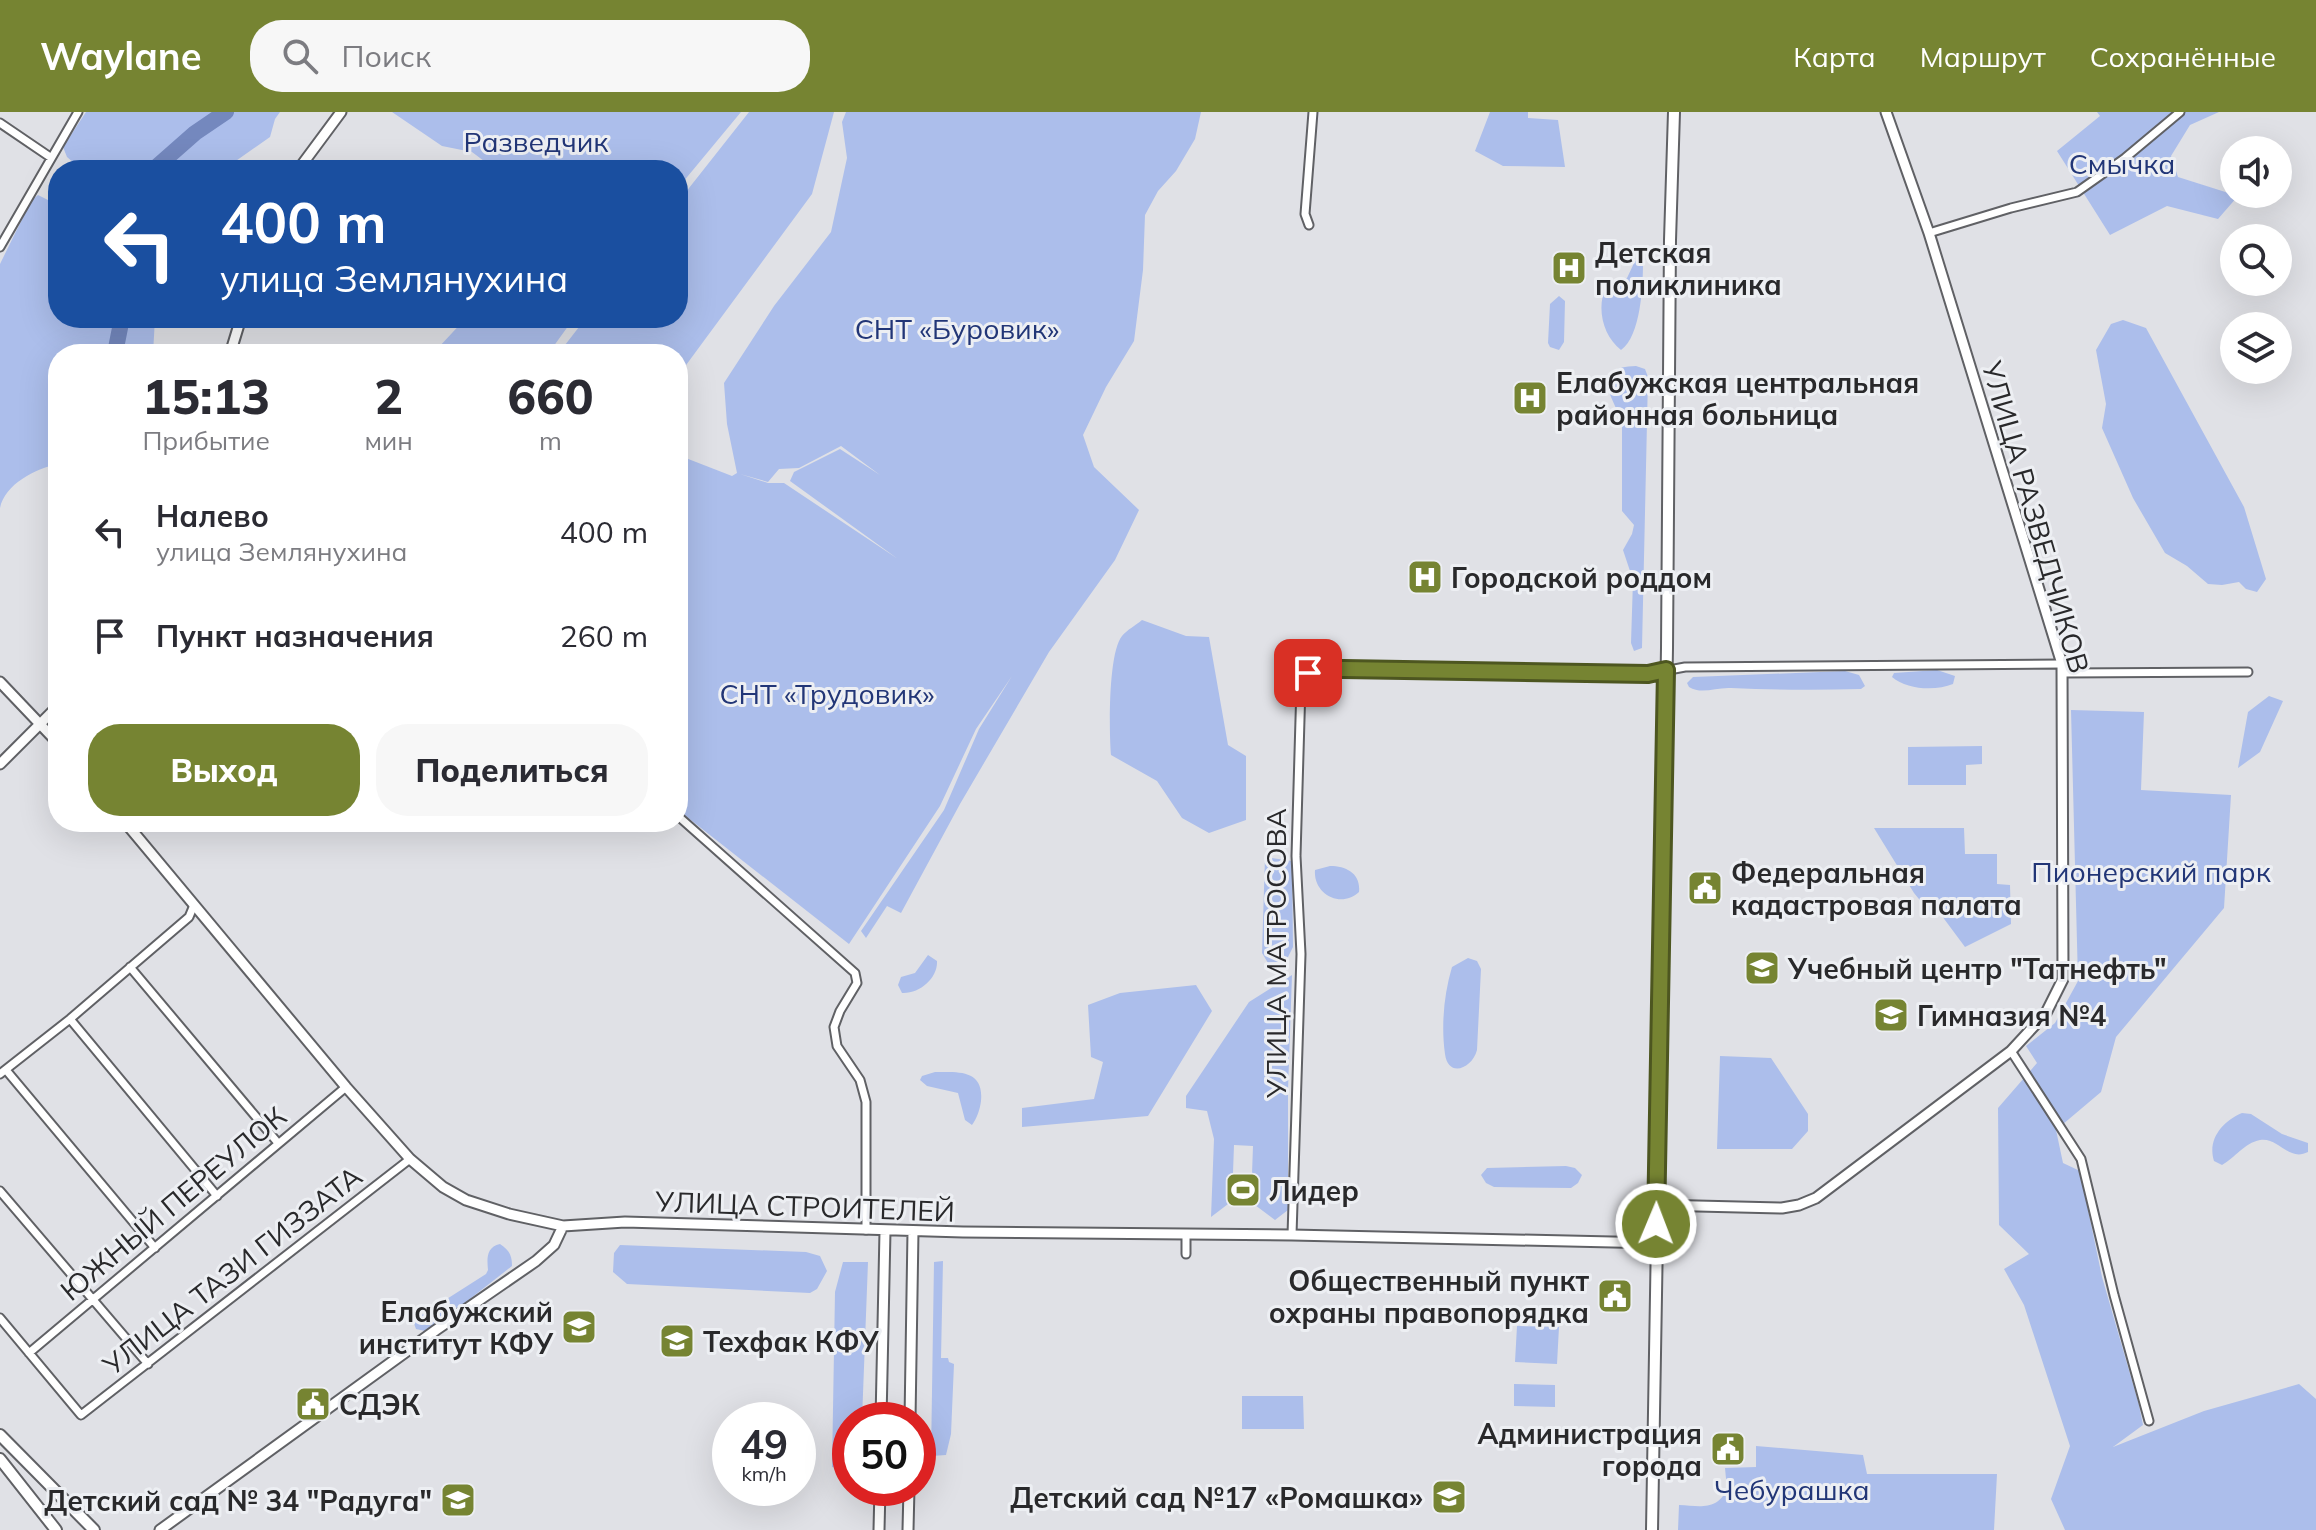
<!DOCTYPE html>
<html lang="ru">
<head>
<meta charset="utf-8">
<style>
	:root { --surface:#fff; --page:#f7f7f7; --text:#2b2b33; --muted:#7c7c81; --accent:#768432 }
	body { margin:0; font-family:Mulish,sans-serif; background:var(--page); color:var(--text); height:100vh; display:flex; flex-direction:column; font-size:30px; white-space:nowrap }
	* { box-sizing:border-box; margin:0 }
	p { font-size:26px; color:var(--muted) }
	.icon { flex:none; width:44px; height:44px; fill:none; stroke:currentColor; stroke-width:2; stroke-linecap:round; stroke-linejoin:round }
	.map { position:relative; flex:1; overflow:hidden }
	.details { position:absolute; left:48px; top:232px; width:640px; height:488px; display:flex; flex-direction:column; background:var(--surface); border-radius:32px; box-shadow:0 8px 32px #0002 }
	.details>* { flex:none }
	.hud { position:absolute; left:48px; top:48px; width:640px; height:168px; border-radius:32px; box-shadow:0 8px 32px #0002; background:#1a4fa0; color:#fff; overflow:hidden }
	.fabs { position:absolute; left:2220px; top:24px; display:grid; gap:16px }
	.fabs a { display:grid; place-items:center; width:72px; height:72px; border-radius:50%; background:var(--surface); box-shadow:0 8px 32px #0002; font-size:40px }
	.speed { position:absolute; left:712px; top:1290px; display:flex; gap:16px; font-size:40px; font-weight:700; text-align:center }
	.speed>* { display:grid; place-content:center; width:104px; height:104px; border-radius:50%; background:var(--surface); box-shadow:0 8px 32px #0002; line-height:1 }
	.speed small { font-size:20px; font-weight:400 }
	.speed .limit { border:12px solid #d22; background:#fff; color:#111 }
	.pin { position:absolute; display:grid; place-items:center; width:68px; height:68px; color:#fff; margin:-34px; border-radius:16px; box-shadow:0 4px 12px #0006 }
	.me { position:absolute; width:88px; margin:-44px; rotate:1deg; stroke-linejoin:round; filter:drop-shadow(0 0 6px #0008) }
	.turn { display:flex; align-items:center; gap:28px; height:168px; padding:0 40px; font-size:36px }
	.turn .icon { width:104px; height:104px; stroke-width:2.5 }
	.turn b { display:block; font-size:56px; line-height:68px }
	.eta { display:flex; justify-content:space-evenly; align-items:center; height:136px; text-align:center }
	.eta b { font-size:48px; font-weight:800; line-height:56px }
	.cta { display:flex; gap:16px; margin-top:auto; padding:16px 40px }
	.cta a { flex:1; height:92px; border-radius:32px; background:var(--accent); color:#fff; font-size:32px; font-weight:800; line-height:92px; text-align:center }
	.cta a+a { background:var(--page); color:var(--text) }
	ul { padding:0; list-style:none }
	li { display:flex; align-items:center; gap:24px; height:104px; padding:0 40px }
	li div { flex:1 }
	li b { display:block; font-size:30px }
	li em { font-style:normal }
	header { display:flex; align-items:center; gap:48px; box-sizing:border-box; height:112px; padding:0 40px; background:var(--accent); color:#fff }
	header strong { font-size:38px }
	nav { display:flex; gap:44px; margin-inline-start:auto; font-size:28px }
	.search { width:560px; height:72px; background:var(--page); display:flex; align-items:center; gap:20px; box-sizing:border-box; padding:0 28px; border-radius:32px; color:var(--muted); font-size:30px }
	.map>svg:first-child { display:block }
	.green { fill:#acbeeb; fill-rule:evenodd }
	.lines { fill:none; stroke-linecap:round; stroke-linejoin:round }
	.river { stroke:#7488be; stroke-width:16 }
	.minor-casing { stroke:#606165; stroke-width:11 }
	.tertiary-casing { stroke:#606165; stroke-width:13 }
	.secondary-casing { stroke:#606165; stroke-width:14 }
	.minor { stroke:#fff; stroke-width:7 }
	.tertiary { stroke:#fff; stroke-width:9 }
	.secondary { stroke:#fff; stroke-width:10 }
	.route-casing { stroke:#4d5620; stroke-width:20 }
	.route { stroke:#768432; stroke-width:14 }
	.labels { text-anchor:middle; dominant-baseline:central; stroke-width:6; stroke-linejoin:round; paint-order:stroke }
	.park-label { font-size:28px; fill:#223677; stroke:#edeff3 }
	.poi-label { font-size:28px; font-weight:bold; fill:#29292b; stroke:#edeff3; text-anchor:start }
	.street-label { font-size:28px; fill:#29292b; stroke:#edeff3 }
</style>
</head>
<body>
<header>
<strong>Waylane</strong>
<div class="search"><svg class="icon" aria-label="search" viewBox="0 0 24 24"><circle cx="10" cy="10" r="6"/><path d="M15 15l6 6"/></svg>Поиск</div>
<nav><a>Карта</a><a>Маршрут</a><a>Сохранённые</a></nav>
</header>
<div class="map">
<svg width="2316" height="1418" viewBox="0 0 2316 1418">
	<rect width="100%" height="100%" fill="#e0e1e6"/>
	<path class="green" d="M 86,0 L 280,0 L 275,7 L 270,25 L 223,58 L 82,58 L 67,45 L 63,35 Z
		M 392,0 L 741,0 L 678,76 L 678,58 L 496,58 L 472,40 L 442,34 Z
		M 749,0 L 834,0 L 812,82 L 678,264 L 678,242 L 558,242 L 586,206 L 678,206 L 678,90 Z
		M 846,0 L 1201,0 L 1195,27 L 1176,59 L 1158,79 L 1145,103 L 1143,158 L 1134,229 L 1106,275 L 1083,323 L 1094,355 L 1139,398 L 1115,448 L 1049,540 L 960,692 L 901,801 L 887,794 L 866,826 L 861,819 L 944,698 L 979,617 L 1012,564 L 976,617 L 940,694 L 849,832 L 678,698 L 678,343 L 732,364 L 737,361 L 727,312 L 724,271 L 774,194 L 831,120 L 847,46 L 842,10 ZM 841,334 L 880,363 L 840,337 L 794,360 L 790,369 L 898,447 L 784,371 L 768,371 L 740,362 L 768,370 L 779,357 L 799,356 Z
		M 1490,0 L 1528,0 L 1528,6 L 1558,8 L 1565,55 L 1503,54 L 1475,39 Z
		M 2097,0 L 2219,0 L 2190,13 L 2171,44 L 2178,65 L 2238,84 L 2218,107 L 2167,94 L 2110,123 L 2057,39 L 2100,4 Z
		M 38,83 L 58,93 L 58,206 L 155,206 L 153,242 L 58,242 L 58,352 C 35,357 5,372 0,396 L 0,152 L 31,89 Z
		M 1639,148 L 1643,150 C 1643,173 1641,224 1621,238 C 1603,224 1596,196 1606,175 L 1627,166 L 1635,149 Z
		M 1559,184 L 1565,189 L 1564,230 L 1559,238 L 1550,235 L 1548,231 L 1550,192 Z
		M 466,206 L 574,206 L 548,242 L 446,242 L 438,236 Z
		M 2123,208 L 2146,216 L 2244,395 L 2266,467 L 2257,480 L 2246,477 L 2239,470 L 2222,473 L 2208,472 L 2187,454 L 2165,441 L 2133,386 L 2102,316 L 2106,292 L 2096,238 L 2111,212 Z
		M 1636,254 L 1645,257 L 1648,265 L 1642,536 L 1634,539 L 1631,531 L 1633,468 L 1623,438 L 1632,422 L 1634,413 L 1622,399 L 1622,313 C 1617,288 1584,256 1636,254 Z
		M 1142,508 L 1186,524 L 1209,525 L 1228,633 L 1246,644 L 1246,708 L 1209,721 L 1182,706 L 1157,669 L 1111,643 C 1109,620 1108,541 1122,524 C 1127,518 1136,513 1142,508 Z
		M 1937,558 L 1955,564 L 1953,572 C 1936,579 1907,578 1892,565 L 1894,561 Z
		M 1845,559 L 1859,563 L 1865,574 L 1861,577 C 1818,578 1774,578 1731,576 C 1716,575 1702,583 1689,575 L 1687,571 L 1693,565 Z
		M 2269,584 L 2283,589 L 2260,640 L 2238,656 L 2248,600 Z
		M 2071,598 L 2144,600 L 2141,678 L 2231,683 L 2224,796 L 2116,925 L 2101,980 L 2056,1018 L 2063,1051 L 2080,1059 L 2102,1165 L 2139,1293 L 2143,1313 L 2113,1335 L 2204,1299 L 2299,1272 L 2316,1287 L 2316,1418 L 2065,1418 L 2051,1387 L 2070,1334 L 2024,1193 L 2004,1157 L 2029,1142 L 1999,1113 L 1998,996 L 2037,951 L 2026,934 L 2055,911 L 2078,869 Z
		M 1982,634 L 1982,652 L 1966,653 L 1966,673 L 1908,673 L 1908,635 Z
		M 1874,716 L 1964,716 L 1965,742 L 1997,742 L 1997,772 L 2010,773 L 2011,812 L 1965,835 L 1939,800 L 1933,804 L 1914,781 Z
		M 1265,745 L 1292,749 L 1293,835 L 1286,849 L 1268,851 L 1262,841 Z
		M 1330,754 C 1347,754 1361,762 1359,780 C 1341,797 1313,782 1315,758 Z
		M 928,843 L 937,849 C 938,866 920,882 902,881 L 898,873 L 901,865 L 915,861 Z
		M 1468,846 L 1477,849 L 1481,857 L 1477,938 C 1472,957 1448,966 1445,942 C 1441,913 1444,882 1452,855 Z
		M 1292,863 L 1288,978 L 1288,1098 L 1275,1108 L 1251,1090 L 1253,1034 L 1234,1033 L 1232,1089 L 1211,1105 L 1214,1027 L 1207,999 L 1186,996 L 1186,984 L 1249,890 Z
		M 1196,873 L 1212,899 L 1148,1004 L 1022,1015 L 1022,996 L 1094,987 L 1103,950 L 1091,945 L 1088,893 L 1120,881 Z
		M 1720,944 L 1771,946 L 1808,1002 L 1808,1019 L 1792,1037 L 1717,1037 Z
		M 935,960 C 958,960 984,957 981,989 C 980,997 977,1006 972,1013 L 965,1008 L 958,981 L 927,974 L 920,968 L 922,964 Z
		M 2242,1001 L 2251,1002 L 2282,1022 L 2308,1031 L 2308,1040 C 2288,1050 2279,1025 2260,1028 C 2244,1031 2235,1046 2222,1053 L 2214,1049 C 2207,1027 2223,1009 2242,1001 Z
		M 1566,1054 L 1575,1056 L 1582,1063 L 1578,1071 L 1571,1076 L 1494,1075 L 1486,1071 L 1481,1063 L 1487,1056 Z
		M 500,1132 C 509,1138 512,1143 512,1154 L 434,1215 L 425,1219 L 416,1217 L 413,1209 L 417,1206 L 486,1162 L 488,1158 C 487,1147 486,1135 500,1132 Z
		M 620,1133 L 806,1140 L 820,1144 L 827,1159 L 817,1177 L 810,1181 L 627,1172 L 613,1160 L 614,1141 Z
		M 943,1149 L 941,1246 L 948,1246 L 949,1250 L 954,1252 L 951,1322 L 946,1343 L 931,1344 L 934,1150 Z
		M 843,1150 L 868,1150 L 862,1308 L 850,1308 L 850,1359 L 832,1355 L 835,1180 Z
		M 1517,1214 L 1559,1215 L 1557,1252 L 1515,1250 Z
		M 1514,1272 L 1555,1273 L 1555,1295 L 1514,1294 Z
		M 1242,1284 L 1303,1284 L 1304,1317 L 1242,1317 Z
		M 1756,1334 L 1863,1343 L 1867,1362 L 1997,1362 L 1994,1418 L 1678,1418 L 1679,1393 C 1700,1394 1717,1399 1727,1377 L 1725,1356 L 1756,1355 Z"/>
	<g class="lines">
		<path class="river" d="M 153,58 L 195,21 L 226,0
			M 115,241 L 122,206"/>
		<defs>
			<path id="minor" d="M 0,11 L 50,45
				M 1309,113 L 1305,102 L 1313,0
				M 1929,121 L 2011,96 L 2077,80 L 2125,46 L 2180,0
				M 0,135 L 78,0
				M 2063,561 L 2248,560
				M 678,704 L 855,861 L 857,871 L 840,899 L 834,915 L 837,934 L 860,968 L 866,990 L 866,1118
				M 130,855 L 278,1031
				M 70,907 L 217,1084
				M 2011,939 L 2081,1047 L 2114,1183 L 2149,1309
				M 6,958 L 155,1136
				M 0,962 L 70,907 L 189,805 L 194,793
				M 0,1079 L 148,1252
				M 1292,1123 L 1301,842 L 1296,744 L 1301,573 L 1308,561 L 1317,557 L 1648,562 L 1685,555 L 2062,552
				M 1186,1142 L 1186,1122
				M 0,1206 L 81,1303 L 410,1047
				M 29,1241 L 346,975"/>
			<path id="tertiary" d="M 298,58 L 341,0
				M 230,242 L 241,206
				M 0,570 L 58,631
				M 0,652 L 58,594
				M 125,710 L 346,975 L 410,1047 L 443,1075 L 466,1088 L 509,1102 L 563,1114 L 625,1110 L 963,1120 L 1292,1123 L 1657,1131
				M 1656,1093 L 1782,1096 L 1799,1093 L 1816,1086 L 2011,939 L 2046,901 L 2063,867 L 2062,552 L 1929,121 L 1886,0
				M 881,1308 L 885,1119
				M 910,1308 L 913,1119
				M 160,1418 L 436,1218 L 536,1149 L 554,1133 L 563,1114
				M 879,1418 L 880,1376
				M 908,1418 L 909,1376"/>
			<path id="secondary" d="M 0,1323 L 94,1418
				M 0,1347 L 56,1418
				M 1652,1418 L 1667,536 L 1670,128 L 1674,0"/>
		</defs>
		<use href="#minor" class="minor-casing"/>
		<use href="#tertiary" class="tertiary-casing"/>
		<use href="#secondary" class="secondary-casing"/>
		<use href="#minor" class="minor"/>
		<use href="#tertiary" class="tertiary"/>
		<use href="#secondary" class="secondary"/>
	</g>
	<g class="lines">
		<defs>
			<path id="route" d="M 1308,561 L 1317,557 L 1343,557 L 1648,562 L 1666,558 L 1656,1112"/>
		</defs>
		<use href="#route" class="route-casing"/>
		<use href="#route" class="route"/>
	</g>
	<defs>
		<symbol id="hospital-square" viewBox="-11 -11 22 22"><rect x="-9" y="-9" width="18" height="18" rx="4" fill="#768432" stroke="#edeff3"/><path d="M-5-5h3v3.5h4V-5h3V5h-3V1.5h-4V5h-3Z" fill="#fff"/></symbol>
		<symbol id="civic-square" viewBox="-11 -11 22 22"><rect x="-9" y="-9" width="18" height="18" rx="4" fill="#768432" stroke="#edeff3"/><path d="M-.6-6.5H3V-4.5H.6V-3L4-1V1h2V6H-6V1h2V-1L-.6-3ZM-1.2 2.5V6h2.4V2.5Z" fill="#fff"/></symbol>
		<symbol id="school-square" viewBox="-11 -11 22 22"><rect x="-9" y="-9" width="18" height="18" rx="4" fill="#768432" stroke="#edeff3"/><path d="M0-5L7-2L0 1L-7-2ZM-4 1L0 2.5L4 1V4Q0 6-4 4Z" fill="#fff"/></symbol>
		<symbol id="stadium-square" viewBox="-11 -11 22 22"><rect x="-9" y="-9" width="18" height="18" rx="4" fill="#768432" stroke="#edeff3"/><path d="M0-5a6.5 5 0 1 0 0 10a6.5 5 0 1 0 0-10ZM-3.5-1.8h7v3.6h-7Z" fill="#fff"/></symbol>
		<symbol id="university-square" viewBox="-11 -11 22 22"><rect x="-9" y="-9" width="18" height="18" rx="4" fill="#768432" stroke="#edeff3"/><path d="M0-5L7-2L0 1L-7-2ZM-4 1L0 2.5L4 1V4Q0 6-4 4Z" fill="#fff"/></symbol>
	</defs>
	<g fill-rule="evenodd">
		<use href="#hospital-square" x="1549" y="136" width="40" height="40"/>
		<use href="#hospital-square" x="1510" y="266" width="40" height="40"/>
		<use href="#hospital-square" x="1405" y="445" width="40" height="40"/>
		<use href="#civic-square" x="1685" y="756" width="40" height="40"/>
		<use href="#school-square" x="1742" y="836" width="40" height="40"/>
		<use href="#school-square" x="1871" y="883" width="40" height="40"/>
		<use href="#stadium-square" x="1223" y="1058" width="40" height="40"/>
		<use href="#civic-square" x="1595" y="1164" width="40" height="40"/>
		<use href="#university-square" x="559" y="1195" width="40" height="40"/>
		<use href="#university-square" x="657" y="1209" width="40" height="40"/>
		<use href="#civic-square" x="293" y="1272" width="40" height="40"/>
		<use href="#civic-square" x="1708" y="1317" width="40" height="40"/>
		<use href="#school-square" x="1429" y="1365" width="40" height="40"/>
		<use href="#school-square" x="438" y="1368" width="40" height="40"/>
	</g>
	<g class="labels">
		<g class="park-label">
			<text x="536" y="29">Разведчик</text>
			<text x="2122" y="51">Смычка</text>
			<text x="957" y="216">СНТ «Буровик»</text>
			<text x="827" y="581">СНТ «Трудовик»</text>
			<text x="2151" y="759">Пионерский парк</text>
			<text x="1792" y="1377">Чебурашка</text>
		</g>
		<g class="poi-label">
			<text x="1595" y="140">Детская<tspan x="1595" dy="32">поликлиника</tspan></text>
			<text x="1556" y="270">Елабужская центральная<tspan x="1556" dy="32">районная больница</tspan></text>
			<text x="1451" y="465">Городской роддом</text>
			<text x="1731" y="760">Федеральная<tspan x="1731" dy="32">кадастровая палата</tspan></text>
			<text x="1788" y="856">Учебный центр "Татнефть"</text>
			<text x="1917" y="903">Гимназия №4</text>
			<text x="1269" y="1078">Лидер</text>
			<text x="1589" y="1168" text-anchor="end">Общественный пункт<tspan x="1589" dy="32">охраны правопорядка</tspan></text>
			<text x="553" y="1199" text-anchor="end">Елабужский<tspan x="553" dy="32">институт КФУ</tspan></text>
			<text x="703" y="1229">Техфак КФУ</text>
			<text x="339" y="1292">СДЭК</text>
			<text x="1702" y="1321" text-anchor="end">Администрация<tspan x="1702" dy="32">города</tspan></text>
			<text x="1423" y="1385" text-anchor="end">Детский сад №17 «Ромашка»</text>
			<text x="432" y="1388" text-anchor="end">Детский сад № 34 "Радуга"</text>
		</g>
		<g class="street-label">
			<text transform="translate(2036 405) rotate(74)">УЛИЦА РАЗВЕДЧИКОВ</text>
			<text transform="translate(1275 841) rotate(-90)">УЛИЦА МАТРОСОВА</text>
			<text transform="translate(173 1091) rotate(-40)">ЮЖНЫЙ ПЕРЕУЛОК</text>
			<text transform="translate(805 1094) rotate(2)">УЛИЦА СТРОИТЕЛЕЙ</text>
			<text transform="translate(232 1158) rotate(-38)">УЛИЦА ТАЗИ ГИЗЗАТА</text>
		</g>
	</g>
</svg>
<div class="fabs">
<a><svg class="icon" aria-label="sound" viewBox="0 0 24 24"><path d="M4 9h4l5-4v14l-5-4H4zM17 9q2 3 0 6"/></svg></a>
<a><svg class="icon" aria-label="search" viewBox="0 0 24 24"><circle cx="10" cy="10" r="6"/><path d="M15 15l6 6"/></svg></a>
<a><svg class="icon" aria-label="layers" viewBox="0 0 24 24"><path d="M12 4l9 5-9 5-9-5zM3 14l9 5 9-5"/></svg></a>
</div>
<div class="speed"><div>49<small>km/h</small></div><div class="limit">50</div></div>
<div class="pin" style="left:1308px;top:561px;background:#d93025"><svg class="icon" aria-label="arrive" viewBox="0 0 24 24"><path d="M6 21V4h12l-3 4 3 4H6"/></svg></div>
<svg class="me" style="left:1656px;top:1112px" viewBox="-20 -20 40 40"><circle r="17" fill="#768432" stroke="#fff" stroke-width="3"/><path d="M0-11L8 9 0 5-8 9z" fill="#fff"/></svg>
<div class="hud">
<div class="turn"><svg class="icon" aria-label="left" viewBox="0 0 24 24"><path d="M17 20v-9H6M10 6l-5 5 5 5"/></svg><div><b>400 m</b>улица Землянухина</div></div>
</div>
<section class="details">
<div class="eta">
<div><b>15:13</b><p>Прибытие</p></div>
<div><b>2</b><p>мин</p></div>
<div><b>660</b><p>m</p></div>
</div>
<ul>
<li><svg class="icon" aria-label="left" viewBox="0 0 24 24"><path d="M17 20v-9H6M10 6l-5 5 5 5"/></svg><div><b>Налево</b><p>улица Землянухина</p></div><em>400 m</em></li>
<li><svg class="icon" aria-label="arrive" viewBox="0 0 24 24"><path d="M6 21V4h12l-3 4 3 4H6"/></svg><div><b>Пункт назначения</b></div><em>260 m</em></li>
</ul>
<div class="cta"><a>Выход</a><a>Поделиться</a></div>
</section>
</div>
</body>
</html>
